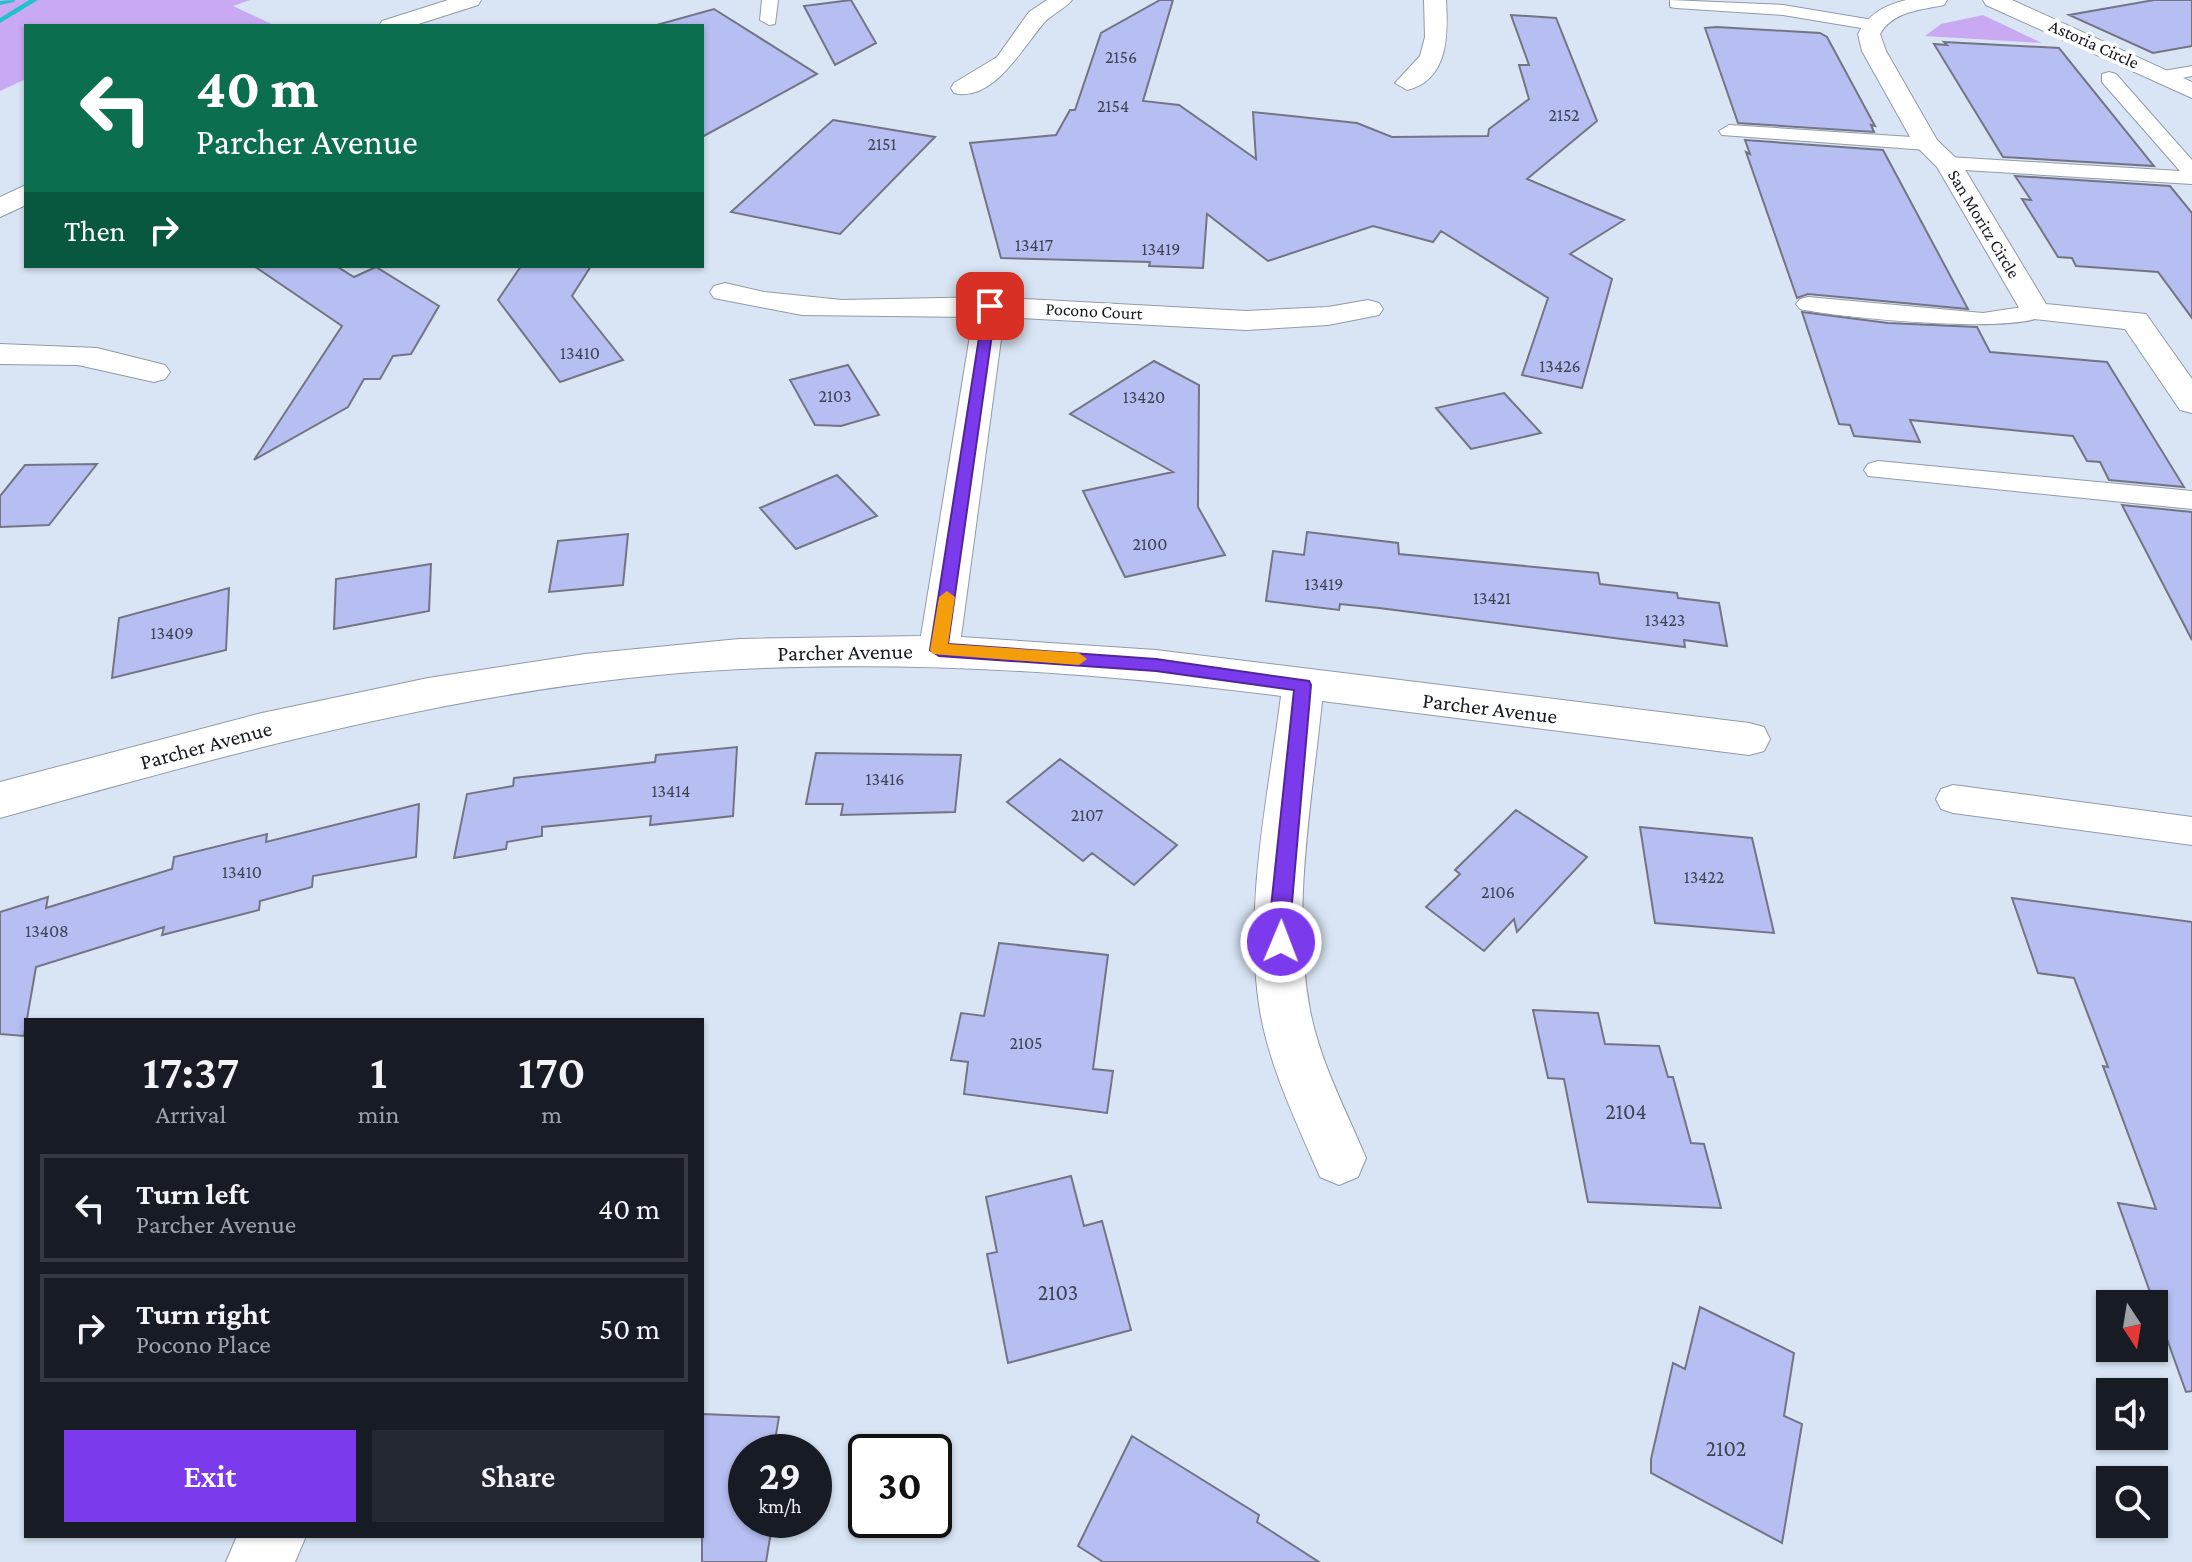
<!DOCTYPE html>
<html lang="en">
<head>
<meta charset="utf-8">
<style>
	:root { --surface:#171b24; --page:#242831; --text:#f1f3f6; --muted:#9ea1a6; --line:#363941; --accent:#7c3aed }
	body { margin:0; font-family:"Crimson Pro",serif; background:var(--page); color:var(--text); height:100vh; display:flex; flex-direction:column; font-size:30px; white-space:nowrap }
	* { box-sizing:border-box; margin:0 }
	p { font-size:26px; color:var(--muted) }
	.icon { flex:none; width:44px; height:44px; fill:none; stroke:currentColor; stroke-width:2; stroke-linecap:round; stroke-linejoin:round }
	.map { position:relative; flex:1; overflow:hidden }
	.side { position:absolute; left:24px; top:1018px; width:680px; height:520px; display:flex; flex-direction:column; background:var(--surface); border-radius:0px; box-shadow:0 2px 6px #0004 }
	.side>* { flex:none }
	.banner { position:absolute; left:24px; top:24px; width:680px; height:244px; border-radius:0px; box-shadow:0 2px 6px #0004; background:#0b6e4f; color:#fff; overflow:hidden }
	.needle { width:52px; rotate:168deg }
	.buttons { position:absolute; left:2096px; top:1290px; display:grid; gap:16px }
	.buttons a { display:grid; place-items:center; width:72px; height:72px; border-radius:0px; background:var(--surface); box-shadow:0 2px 6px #0004; font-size:40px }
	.speed { position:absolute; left:728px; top:1434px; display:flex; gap:16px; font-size:40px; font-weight:700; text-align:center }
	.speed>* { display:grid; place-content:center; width:104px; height:104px; border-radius:50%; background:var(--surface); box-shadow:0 2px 6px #0004; line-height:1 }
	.speed small { font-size:20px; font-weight:400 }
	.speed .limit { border:4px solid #111; border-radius:12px; background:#fff; color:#111 }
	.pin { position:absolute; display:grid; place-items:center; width:68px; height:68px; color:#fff; margin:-34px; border-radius:16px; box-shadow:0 4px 12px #0006 }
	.me { position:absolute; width:88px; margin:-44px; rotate:1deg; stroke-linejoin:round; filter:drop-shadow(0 0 6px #0008) }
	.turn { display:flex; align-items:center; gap:28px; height:168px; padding:0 40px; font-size:36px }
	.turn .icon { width:104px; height:104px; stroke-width:2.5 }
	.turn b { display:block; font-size:56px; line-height:68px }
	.then { display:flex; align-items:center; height:76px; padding:0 40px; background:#0003; gap:16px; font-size:30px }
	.eta { display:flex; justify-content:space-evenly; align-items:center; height:136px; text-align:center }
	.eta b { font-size:48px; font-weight:600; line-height:56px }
	.cta { display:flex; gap:16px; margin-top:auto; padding:16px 40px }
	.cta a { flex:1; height:92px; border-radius:0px; background:var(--accent); color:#fff; font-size:32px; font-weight:600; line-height:92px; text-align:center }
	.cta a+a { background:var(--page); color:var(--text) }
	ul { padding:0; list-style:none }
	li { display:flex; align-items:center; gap:24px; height:108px; margin:0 16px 12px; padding:0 24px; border:4px solid var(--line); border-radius:0px }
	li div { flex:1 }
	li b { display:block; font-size:30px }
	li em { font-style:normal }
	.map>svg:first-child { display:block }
	.green { fill:#c9aaf2 }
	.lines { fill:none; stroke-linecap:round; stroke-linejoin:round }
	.stream { fill:#23c1cd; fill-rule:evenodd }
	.building { fill:#b7bef1; stroke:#737585; stroke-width:2 }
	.lane-casing { stroke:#909ba9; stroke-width:2 }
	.street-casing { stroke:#909ba9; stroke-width:2 }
	.lane { fill:#fff; fill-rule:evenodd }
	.street { fill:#fff; fill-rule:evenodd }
	.route { fill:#7c3aed; stroke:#51269a; stroke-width:2 }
	.slow { fill:#f59e0b }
	.labels { text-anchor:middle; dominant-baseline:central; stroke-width:8; stroke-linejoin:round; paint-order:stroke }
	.far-street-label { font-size:18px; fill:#161a1f; stroke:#fff }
	.number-label { font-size:18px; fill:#3e4354 }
	.street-label { font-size:22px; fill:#161a1f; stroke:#fff }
	.near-number-label { font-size:22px; fill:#3e4354 }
</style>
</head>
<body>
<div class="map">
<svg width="2192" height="1562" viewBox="0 0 2192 1562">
	<rect width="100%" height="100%" fill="#d9e5f4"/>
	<path class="green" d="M 0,0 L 250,0 L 233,6 L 276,26 L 26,26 L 26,79 L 0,91 Z
		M 1983,15 L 2042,43 L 1925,36 L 1941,24 Z"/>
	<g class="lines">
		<path class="stream" d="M 15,0 L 14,2 L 0,5 L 0,1 Z
			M 29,0 L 38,0 L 0,23 L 0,18 Z"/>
	</g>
	<path class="building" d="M 851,0 L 876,43 L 835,65 L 804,6 Z
		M 1160,0 L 1173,0 L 1143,101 L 1179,105 L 1256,159 L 1253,112 L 1357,123 L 1392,137 L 1488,136 L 1489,129 L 1529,99 L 1519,65 L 1529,65 L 1511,15 L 1556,18 L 1597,121 L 1527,179 L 1624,220 L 1570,254 L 1612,279 L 1582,388 L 1522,375 L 1548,298 L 1441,231 L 1433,242 L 1373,226 L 1268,261 L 1207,214 L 1203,268 L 1149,266 L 1150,262 L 1001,258 L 970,143 L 1056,135 L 1070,110 L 1075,110 L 1101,33 Z
		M 2154,0 L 2192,0 L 2192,46 L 2153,53 L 2069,15 Z
		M 714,9 L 817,74 L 702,137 L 702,26 L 653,26 Z
		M 1717,27 L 1820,33 L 1827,37 L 1875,126 L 1871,125 L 1874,132 L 1738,123 L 1705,28 Z
		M 1944,42 L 2059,48 L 2154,166 L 2003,157 L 1934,44 L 1947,45 Z
		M 833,120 L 935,137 L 840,234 L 731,212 Z
		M 1745,140 L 1883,150 L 1968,309 L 1808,294 L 1797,298 L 1746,152 L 1750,154 Z
		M 2015,176 L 2170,186 L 2192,213 L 2192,318 L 2158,272 L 2076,266 L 2072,258 L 2058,257 L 2022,199 L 2031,200 Z
		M 254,266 L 336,266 L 354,277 L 376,267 L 439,306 L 411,354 L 393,356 L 380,379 L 364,379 L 348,407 L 254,460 L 342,326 Z
		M 521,266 L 591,266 L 572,296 L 623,360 L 560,382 L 498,300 Z
		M 1802,312 L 1888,323 L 1977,327 L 1990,352 L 2107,362 L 2184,487 L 2109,480 L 2100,462 L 2087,461 L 2073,436 L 1910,420 L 1920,442 L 1854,436 L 1850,425 L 1839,424 Z
		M 1154,361 L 1199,385 L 1198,507 L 1225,555 L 1125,577 L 1083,491 L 1173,472 L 1070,414 Z
		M 848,365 L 879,415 L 841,426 L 815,425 L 790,380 Z
		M 1504,393 L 1541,433 L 1471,449 L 1436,408 Z
		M 97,464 L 49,525 L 0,527 L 0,496 L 25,465 Z
		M 837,475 L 877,516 L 796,549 L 760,508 Z
		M 2122,505 L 2192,512 L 2192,640 Z
		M 1307,532 L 1398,543 L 1399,554 L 1598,573 L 1600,584 L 1677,593 L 1678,598 L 1719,603 L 1727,646 L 1684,640 L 1685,647 L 1379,608 L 1340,604 L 1339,610 L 1266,601 L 1273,551 L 1304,555 Z
		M 628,534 L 623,585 L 549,592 L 558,541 Z
		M 431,564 L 429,611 L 334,629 L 336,579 Z
		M 229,588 L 226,650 L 112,678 L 119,618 Z
		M 737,747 L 733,816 L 650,825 L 651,816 L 542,827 L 542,836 L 507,842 L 506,849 L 454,858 L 467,794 L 513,786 L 514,778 L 655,762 L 656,755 Z
		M 816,753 L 961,755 L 955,812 L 841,815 L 843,804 L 806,804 Z
		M 1060,759 L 1177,845 L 1134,885 L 1092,853 L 1083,861 L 1007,802 Z
		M 419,804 L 416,857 L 313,876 L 312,887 L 260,901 L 259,910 L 162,935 L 164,927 L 36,967 L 24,1036 L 0,1034 L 0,912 L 48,897 L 46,908 L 172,869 L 174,857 L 267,834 L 266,842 Z
		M 1516,810 L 1587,857 L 1517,932 L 1514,919 L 1484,951 L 1426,907 L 1460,874 L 1455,870 Z
		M 1640,827 L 1752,838 L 1774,933 L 1655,923 Z
		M 2012,898 L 2192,922 L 2192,1391 L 2186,1392 L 2118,1203 L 2156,1209 L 2103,1066 L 2108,1067 L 2074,978 L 2038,973 Z
		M 999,943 L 1108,955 L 1093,1069 L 1113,1071 L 1107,1113 L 964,1094 L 968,1062 L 951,1060 L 961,1013 L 984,1016 Z
		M 1533,1010 L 1598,1013 L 1605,1044 L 1659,1046 L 1668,1077 L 1673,1077 L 1691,1143 L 1704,1144 L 1721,1208 L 1588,1202 L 1564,1079 L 1548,1078 Z
		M 1071,1176 L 1084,1226 L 1102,1221 L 1131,1330 L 1008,1363 L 987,1254 L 997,1252 L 986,1197 Z
		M 1700,1307 L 1794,1353 L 1784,1416 L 1802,1424 L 1782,1543 L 1651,1473 L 1651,1459 L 1673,1363 L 1685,1369 Z
		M 702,1414 L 779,1417 L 773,1452 L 746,1452 L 746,1520 L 773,1520 L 766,1562 L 702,1562 Z
		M 1132,1436 L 1259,1515 L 1257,1522 L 1319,1562 L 1103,1562 L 1078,1546 Z"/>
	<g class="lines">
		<defs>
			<path id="lane" d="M 762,0 L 778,0 L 775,24 L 769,25 L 760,20 Z
				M 1670,0 L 1783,5 L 1873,20 L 1882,25 L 1873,30 L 1783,15 L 1676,8 L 1670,7 Z
				M 2192,66 L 2192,76 L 2165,82 L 2156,76 L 2158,72 Z
				M 2109,72 L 2116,74 L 2192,160 L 2192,184 L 1948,169 L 1938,163 L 1948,157 L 2180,171 L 2102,82 L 2102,74 Z
				M 1729,125 L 1927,138 L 1937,144 L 1927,150 L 1722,135 L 1719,131 Z
				M 1808,297 L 1983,313 L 2036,305 L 2048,312 C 2030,337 1834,317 1800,309 L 1796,304 L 1800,299 Z
				M 1878,461 L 2192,491 L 2192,509 L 1868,476 L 1864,470 L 1868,464 Z
				M 1953,785 L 2192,817 L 2192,845 L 1953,813 L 1941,809 L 1936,799 L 1941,789 Z"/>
			<path id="street" d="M 448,0 L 481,0 L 478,5 L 412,26 L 379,26 L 382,21 Z
				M 1047,0 L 1072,0 C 1064,10 1051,14 1043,24 C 1023,47 993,103 954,93 L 951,88 L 954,83 L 997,57 L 1029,12 Z
				M 1424,0 L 1446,0 C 1448,34 1449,80 1407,90 L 1395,83 L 1420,56 L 1425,37 Z
				M 1906,0 L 1947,0 L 1944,5 C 1921,10 1893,11 1880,34 L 1886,51 L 1937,140 L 1961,163 L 2046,304 L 2146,314 L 2192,379 L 2192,413 L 2180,410 L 2125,329 L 2025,318 L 1937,167 L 1914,144 L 1862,51 L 1858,34 C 1869,14 1883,6 1906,0 Z
				M 1983,0 L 2012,0 L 2192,82 L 2192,98 L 1986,5 Z
				M 26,185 L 26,205 L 0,217 L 0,197 Z
				M 725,283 L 764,292 L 842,300 L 990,297 L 1246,311 L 1328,307 L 1368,300 L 1379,303 L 1383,309 L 1379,315 L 1328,325 L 1246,330 L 1004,317 L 961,637 L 1156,650 L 1749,723 L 1764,727 L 1770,739 L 1764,751 L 1749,755 L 1322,701 C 1312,802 1291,910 1310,1010 C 1320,1062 1346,1110 1366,1158 L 1358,1177 L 1339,1185 L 1320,1177 C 1297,1123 1270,1069 1260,1011 C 1243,908 1268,798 1281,696 C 1101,673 922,660 741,669 C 487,681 243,750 0,818 L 0,782 L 262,713 L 428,678 L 585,654 L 739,639 L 921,636 L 973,317 L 802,315 L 714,298 L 710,292 L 714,286 Z
				M 0,344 L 97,348 L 165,365 L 170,372 L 165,379 L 154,382 L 78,365 L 0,364 Z
				M 237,1536 L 306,1536 L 295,1562 L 226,1562 Z"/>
		</defs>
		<use href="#lane" class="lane-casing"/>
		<use href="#street" class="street-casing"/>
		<use href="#lane" class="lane"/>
		<use href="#street" class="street"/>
	</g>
	<path class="route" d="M 990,303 L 996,306 L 948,644 L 1156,659 L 1309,681 L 1311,685 L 1288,948 L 1274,948 L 1270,917 L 1294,690 L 1156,671 L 939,656 L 930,650 L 984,306 Z"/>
	<path class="slow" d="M 947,591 L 955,597 L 948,644 L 1079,653 L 1087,659 L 1079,665 L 933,654 L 930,650 L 939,597 Z"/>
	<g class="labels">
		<g class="far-street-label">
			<text transform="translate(2094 44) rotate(24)">Astoria Circle</text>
			<text transform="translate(1984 224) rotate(59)">San Moritz Circle</text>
			<text transform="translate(1094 311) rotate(3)">Pocono Court</text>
		</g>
		<g class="number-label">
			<text x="1121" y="57">2156</text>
			<text x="1113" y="106">2154</text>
			<text x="1564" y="115">2152</text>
			<text x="882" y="144">2151</text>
			<text x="1034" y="245">13417</text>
			<text x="1161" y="249">13419</text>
			<text x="580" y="353">13410</text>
			<text x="1560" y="366">13426</text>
			<text x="835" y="396">2103</text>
			<text x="1144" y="397">13420</text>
			<text x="1150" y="544">2100</text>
			<text x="1324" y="584">13419</text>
			<text x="1492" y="598">13421</text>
			<text x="1665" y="620">13423</text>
			<text x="172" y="633">13409</text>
			<text x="885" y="779">13416</text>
			<text x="671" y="791">13414</text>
			<text x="1087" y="815">2107</text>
			<text x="242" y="872">13410</text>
			<text x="1704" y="877">13422</text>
			<text x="1498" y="892">2106</text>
			<text x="47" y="931">13408</text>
			<text x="1026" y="1043">2105</text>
		</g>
		<g class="street-label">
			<text transform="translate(845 652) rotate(-1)">Parcher Avenue</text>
			<text transform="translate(1490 708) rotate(7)">Parcher Avenue</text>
			<text transform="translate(206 745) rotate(-15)">Parcher Avenue</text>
		</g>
		<g class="near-number-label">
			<text x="1626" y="1111">2104</text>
			<text x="1058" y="1292">2103</text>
			<text x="1726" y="1448">2102</text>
		</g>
	</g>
</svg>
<div class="buttons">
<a><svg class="needle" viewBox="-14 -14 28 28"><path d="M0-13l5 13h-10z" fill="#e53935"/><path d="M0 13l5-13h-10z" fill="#9ea1a6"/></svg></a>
<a><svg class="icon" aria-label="sound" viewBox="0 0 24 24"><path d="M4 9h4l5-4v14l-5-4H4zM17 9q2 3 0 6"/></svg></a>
<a><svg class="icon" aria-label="search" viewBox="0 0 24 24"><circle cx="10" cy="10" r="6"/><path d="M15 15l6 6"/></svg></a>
</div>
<div class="speed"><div>29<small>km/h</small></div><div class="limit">30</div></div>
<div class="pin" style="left:990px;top:306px;background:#d93025"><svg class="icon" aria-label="arrive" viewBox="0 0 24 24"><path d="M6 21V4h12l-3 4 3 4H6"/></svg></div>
<svg class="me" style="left:1281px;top:942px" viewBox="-20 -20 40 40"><circle r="17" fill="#7c3aed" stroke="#fff" stroke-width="3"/><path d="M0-11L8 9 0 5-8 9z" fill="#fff"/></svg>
<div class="banner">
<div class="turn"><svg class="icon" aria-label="left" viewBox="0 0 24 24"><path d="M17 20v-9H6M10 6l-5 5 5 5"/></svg><div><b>40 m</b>Parcher Avenue</div></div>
<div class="then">Then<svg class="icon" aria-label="right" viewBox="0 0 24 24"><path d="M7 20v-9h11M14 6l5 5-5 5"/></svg></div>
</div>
<section class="side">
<div class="eta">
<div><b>17:37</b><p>Arrival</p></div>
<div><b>1</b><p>min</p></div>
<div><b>170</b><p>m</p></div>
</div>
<ul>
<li><svg class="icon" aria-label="left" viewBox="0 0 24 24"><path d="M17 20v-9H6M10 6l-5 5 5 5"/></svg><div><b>Turn left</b><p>Parcher Avenue</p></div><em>40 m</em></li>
<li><svg class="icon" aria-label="right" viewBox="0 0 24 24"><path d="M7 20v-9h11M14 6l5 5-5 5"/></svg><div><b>Turn right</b><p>Pocono Place</p></div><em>50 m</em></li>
</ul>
<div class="cta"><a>Exit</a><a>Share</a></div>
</section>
</div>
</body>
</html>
